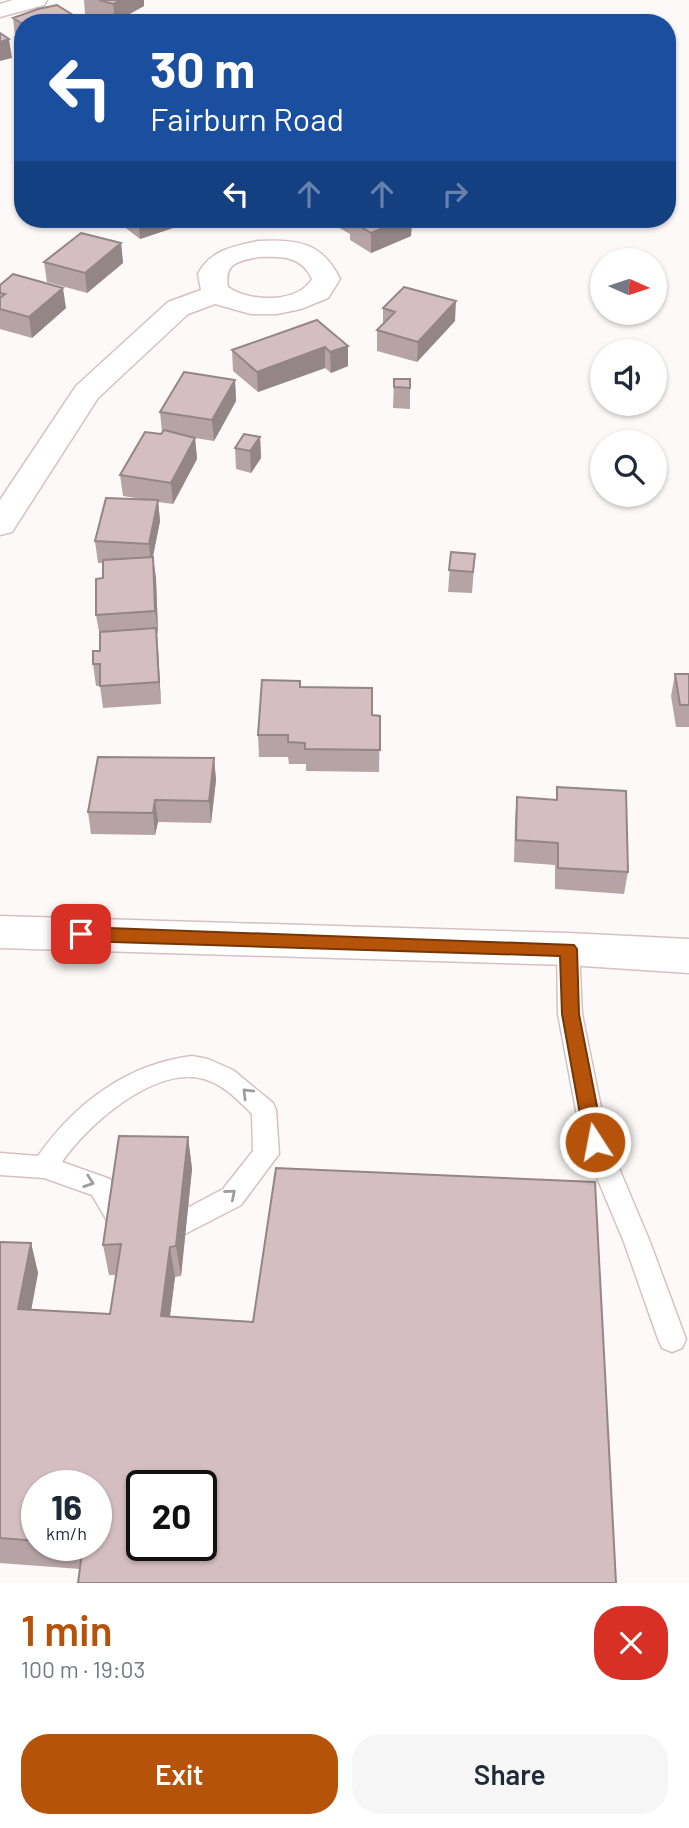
<!DOCTYPE html>
<html lang="en">
<head>
<meta charset="utf-8">
<style>
	:root { --surface:#fff; --page:#f6f6f7; --text:#1f2937; --muted:#747a83; --accent:#b45309 }
	body { margin:0; font-family:Barlow,sans-serif; background:var(--page); color:var(--text); height:100vh; display:flex; flex-direction:column; font-size:26px; white-space:nowrap }
	* { box-sizing:border-box; margin:0 }
	p { font-size:23px; color:var(--muted) }
	.icon { flex:none; width:38px; height:38px; fill:none; stroke:currentColor; stroke-width:2; stroke-linecap:round; stroke-linejoin:round }
	.map { position:relative; height:1583px; overflow:hidden }
	.panel { display:flex; flex-direction:column; background:var(--surface); flex:1 }
	.panel>* { flex:none }
	.banner { position:absolute; left:14px; top:14px; width:662px; height:214px; border-radius:28px; box-shadow:0 2px 5px #0004; background:#1a4fa0; color:#fff; overflow:hidden }
	.needle { width:46px; rotate:93deg }
	.fabs { position:absolute; left:590px; top:248px; display:grid; gap:14px }
	.fabs a { display:grid; place-items:center; width:77px; height:77px; border-radius:50%; background:var(--surface); box-shadow:0 2px 5px #0004; font-size:35px }
	.speed { position:absolute; left:21px; top:1470px; display:flex; gap:14px; font-size:35px; font-weight:700; text-align:center }
	.speed>* { display:grid; place-content:center; width:91px; height:91px; border-radius:50%; background:var(--surface); box-shadow:0 2px 5px #0004; line-height:1 }
	.speed small { font-size:18px; font-weight:400 }
	.speed .limit { border:4px solid #111; border-radius:10px; background:#fff; color:#111 }
	.pin { position:absolute; display:grid; place-items:center; width:60px; height:60px; color:#fff; margin:-30px; border-radius:14px; box-shadow:0 4px 10px #0006 }
	.me { position:absolute; width:77px; margin:-38px; rotate:349deg; stroke-linejoin:round; filter:drop-shadow(0 0 5px #0008) }
	.turn { display:flex; align-items:center; gap:24px; height:147px; padding:0 21px; font-size:32px }
	.turn .icon { width:91px; height:91px; stroke-width:2.5 }
	.turn b { display:block; font-size:49px; line-height:60px }
	.lanes { display:flex; align-items:center; height:66px; padding:0 21px; background:#0003; justify-content:center; gap:35px; direction:ltr }
	.lanes .off { opacity:.35 }
	.round { display:grid; place-items:center; flex:none; width:74px; height:74px; border-radius:28px; background:var(--page) }
	.head { display:flex; align-items:center; justify-content:space-between; height:119px; padding:0 21px }
	h1 { font-size:42px; font-weight:600; line-height:52px; color:var(--accent) }
	.action { display:flex; gap:14px; margin-top:auto; padding:14px 21px }
	.action a { flex:1; height:80px; border-radius:28px; background:var(--accent); color:#fff; font-size:28px; font-weight:600; line-height:80px; text-align:center }
	.action a+a { background:var(--page); color:var(--text) }
	.map>svg:first-child { display:block }
	.lines { fill:none; stroke-linecap:round; stroke-linejoin:round }
	.lane-casing { stroke:#d6c0c3; stroke-width:3 }
	.street-casing { stroke:#d6c0c3; stroke-width:3 }
	.secondary-casing { stroke:#d6c0c3; stroke-width:3 }
	.lane { fill:#fff; fill-rule:evenodd }
	.street { fill:#fff; fill-rule:evenodd }
	.secondary { fill:#fff; fill-rule:evenodd }
	.wall { fill:#b6a3a6; fill-rule:evenodd }
	.shaded-wall { fill:#948587 }
	.building { fill:#d4bec1; stroke:#948587; stroke-width:2; fill-rule:evenodd }
	.oneway { stroke:#a09c9c }
	.route { fill:#b45309; stroke:#753606; stroke-width:2 }
</style>
</head>
<body>
<div class="map">
<svg width="689" height="1583" viewBox="0 0 689 1583">
	<rect width="100%" height="100%" fill="#fef9f9"/>
	<g class="lines">
		<defs>
			<path id="lane" d="M 568,940 L 576,943 L 579,949 L 582,1014 L 608,1142 L 650,1242 L 686,1339 L 682,1348 L 672,1352 L 662,1348 L 658,1339 L 624,1242 L 582,1142 L 558,1014 L 557,949 L 560,943 Z
				M 192,1056 L 208,1059 L 233,1070 L 273,1103 L 276,1110 L 279,1154 L 241,1205 L 185,1234 L 176,1230 L 172,1222 L 176,1214 L 223,1189 L 253,1151 L 252,1114 C 239,1101 223,1084 204,1079 C 155,1065 87,1125 62,1162 L 110,1179 L 131,1216 L 127,1224 L 118,1228 L 109,1224 L 92,1195 L 44,1178 L 0,1175 L 0,1153 L 38,1156 C 75,1103 127,1064 192,1056 Z"/>
			<path id="street" d="M 13,0 L 47,0 L 44,5 L 0,17 L 0,4 Z
				M 258,241 C 297,239 322,242 340,279 L 328,298 L 301,309 L 277,314 L 251,314 L 215,304 L 188,314 L 98,398 L 12,532 L 0,535 L 0,500 L 76,386 L 168,302 L 201,290 L 198,274 C 210,250 234,246 258,241 ZM 258,257 C 282,256 302,256 312,279 C 297,304 249,302 228,287 C 224,263 238,261 258,257 Z"/>
			<path id="secondary" d="M 0,916 L 568,933 L 689,939 L 689,973 L 568,965 L 0,948 Z"/>
		</defs>
		<use href="#lane" class="lane-casing"/>
		<use href="#street" class="street-casing"/>
		<use href="#secondary" class="secondary-casing"/>
		<use href="#lane" class="lane"/>
		<use href="#street" class="street"/>
		<use href="#secondary" class="secondary"/>
	</g>
	<path class="wall" d="M 84,0 L 144,0 L 144,6 L 115,22 L 85,14 Z
		M 13,18 L 23,23 L 23,41 L 15,36 Z
		M 114,219 L 190,219 L 191,222 L 140,239 Z
		M 336,219 L 412,219 L 411,236 L 371,253 L 350,240 L 350,234 L 336,226 Z
		M 121,243 L 123,263 L 87,293 L 47,282 L 44,262 Z
		M 0,285 L 66,308 L 32,338 L 0,329 Z
		M 383,308 L 455,321 L 417,362 L 377,351 L 377,330 L 383,325 Z
		M 348,346 L 348,366 L 331,373 L 325,368 L 258,392 L 233,371 L 232,350 Z
		M 394,379 L 410,379 L 410,409 L 393,408 Z
		M 235,380 L 236,401 L 214,441 L 195,438 L 197,459 L 173,504 L 158,502 L 160,521 L 153,557 L 156,579 L 158,633 L 157,633 L 161,704 L 103,708 L 100,686 L 96,686 L 93,664 L 100,651 L 100,637 L 96,615 L 103,578 L 103,563 L 98,563 L 95,541 L 142,499 L 123,496 L 120,475 L 162,432 L 160,412 Z
		M 260,437 L 261,458 L 251,473 L 236,469 L 235,448 Z
		M 451,552 L 475,554 L 472,593 L 448,592 Z
		M 675,674 L 689,674 L 689,727 L 676,727 L 671,696 Z
		M 300,687 L 372,715 L 380,716 L 379,772 L 306,771 L 306,764 L 289,764 L 288,757 L 259,757 L 258,735 Z
		M 214,758 L 216,780 L 211,823 L 158,822 L 155,835 L 91,834 L 88,812 Z
		M 557,787 L 628,872 L 624,894 L 555,889 L 555,865 L 514,862 L 515,819 L 517,797 L 556,800 Z
		M 188,1137 L 192,1169 L 181,1276 L 175,1277 L 170,1317 L 253,1322 L 595,1182 L 80,1569 L 0,1563 L 0,1242 L 31,1243 L 38,1273 L 31,1310 L 110,1314 L 116,1275 L 109,1275 L 103,1245 ZM 37,1486 L 96,1545 L 37,1545 Z"/>
	<path class="shaded-wall" d="M 121,0 L 144,0 L 144,6 L 115,22 L 113,4 Z
		M 76,17 L 77,23 L 56,23 Z
		M 9,39 L 12,58 L 0,61 L 0,42 Z
		M 138,219 L 190,219 L 191,222 L 140,239 Z
		M 405,219 L 412,219 L 411,236 L 371,253 L 371,233 Z
		M 121,243 L 123,263 L 87,293 L 85,273 Z
		M 63,288 L 66,308 L 32,338 L 29,317 Z
		M 456,301 L 455,321 L 417,362 L 418,342 Z
		M 348,346 L 348,366 L 331,373 L 330,352 Z
		M 325,347 L 325,368 L 258,392 L 257,372 Z
		M 235,380 L 236,401 L 214,441 L 212,420 Z
		M 260,437 L 261,458 L 251,473 L 250,451 Z
		M 195,438 L 197,459 L 173,504 L 171,483 Z
		M 158,500 L 160,521 L 151,565 L 149,544 Z
		M 153,557 L 156,579 L 158,633 L 155,611 Z
		M 156,628 L 158,650 L 161,704 L 159,682 Z
		M 214,758 L 216,780 L 211,823 L 209,801 Z
		M 155,800 L 158,822 L 155,835 L 153,813 Z
		M 188,1137 L 192,1169 L 181,1276 L 176,1246 Z
		M 31,1243 L 38,1273 L 26,1338 L 18,1309 Z
		M 170,1247 L 175,1277 L 166,1345 L 161,1316 Z"/>
	<path class="building" d="M 99,0 L 121,0 L 113,4 Z
		M 57,5 L 76,17 L 56,23 L 23,23 L 23,24 L 13,18 L 38,9 Z
		M 0,33 L 9,39 L 0,42 Z
		M 354,219 L 405,219 L 371,233 L 350,220 Z
		M 81,233 L 121,243 L 85,273 L 44,262 Z
		M 13,274 L 63,288 L 29,317 L 0,309 L 0,298 L 5,294 L 0,293 L 0,285 Z
		M 404,287 L 456,301 L 418,342 L 377,330 L 395,312 L 383,308 Z
		M 317,320 L 348,346 L 330,352 L 325,347 L 257,372 L 232,350 Z
		M 184,372 L 235,380 L 212,420 L 160,412 Z
		M 394,379 L 410,379 L 410,388 L 394,387 Z
		M 164,430 L 195,438 L 171,483 L 120,475 L 145,432 L 161,434 Z
		M 244,434 L 260,437 L 250,451 L 235,448 Z
		M 106,498 L 158,500 L 149,544 L 95,541 Z
		M 451,552 L 475,554 L 473,572 L 449,570 Z
		M 153,557 L 155,611 L 96,615 L 96,579 L 103,578 L 103,560 Z
		M 156,628 L 159,682 L 100,686 L 100,664 L 93,664 L 93,651 L 100,651 L 100,632 Z
		M 675,674 L 689,674 L 689,705 L 680,705 Z
		M 262,680 L 300,681 L 300,687 L 372,688 L 372,715 L 380,716 L 380,750 L 305,749 L 305,743 L 288,742 L 288,735 L 258,735 Z
		M 98,757 L 214,758 L 209,801 L 155,800 L 153,813 L 88,812 Z
		M 557,787 L 626,791 L 628,872 L 558,868 L 558,843 L 516,840 L 517,797 L 557,800 Z
		M 119,1136 L 188,1137 L 176,1246 L 170,1247 L 161,1316 L 253,1322 L 276,1168 L 595,1182 L 616,1583 L 78,1583 L 83,1545 L 96,1545 L 96,1486 L 37,1486 L 37,1541 L 0,1538 L 0,1242 L 31,1243 L 18,1309 L 110,1314 L 121,1244 L 103,1245 ZM 142,1486 L 201,1486 L 201,1545 L 142,1545 Z"/>
	<defs><path id="oneway-chevron" d="M-2-3.5L2.5 0L-2 3.5" fill="none" stroke-width="1.6" stroke-linecap="round" stroke-linejoin="round" transform="scale(1.75)"/></defs>
	<g class="oneway">
		<use href="#oneway-chevron" transform="translate(247 1093) rotate(-135)"/>
		<use href="#oneway-chevron" transform="translate(89 1182) rotate(19)"/>
		<use href="#oneway-chevron" transform="translate(231 1194) rotate(-40)"/>
	</g>
	<path class="route" d="M 81,927 L 574,945 L 577,949 L 579,1014 L 604,1142 L 601,1148 L 595,1150 L 588,1148 L 585,1142 L 562,1014 L 560,956 L 81,941 L 75,939 L 73,934 L 75,929 Z"/>
</svg>
<div class="fabs">
<a><svg class="needle" viewBox="-14 -14 28 28"><path d="M0-13l5 13h-10z" fill="#e53935"/><path d="M0 13l5-13h-10z" fill="#747a83"/></svg></a>
<a><svg class="icon" aria-label="sound" viewBox="0 0 24 24"><path d="M4 9h4l5-4v14l-5-4H4zM17 9q2 3 0 6"/></svg></a>
<a><svg class="icon" aria-label="search" viewBox="0 0 24 24"><circle cx="10" cy="10" r="6"/><path d="M15 15l6 6"/></svg></a>
</div>
<div class="speed"><div>16<small>km/h</small></div><div class="limit">20</div></div>
<div class="pin" style="left:81px;top:934px;background:#d93025"><svg class="icon" aria-label="arrive" viewBox="0 0 24 24"><path d="M6 21V4h12l-3 4 3 4H6"/></svg></div>
<svg class="me" style="left:595px;top:1142px" viewBox="-20 -20 40 40"><circle r="17" fill="#b45309" stroke="#fff" stroke-width="3"/><path d="M0-11L8 9 0 5-8 9z" fill="#fff"/></svg>
<div class="banner">
<div class="turn"><svg class="icon" aria-label="left" viewBox="0 0 24 24"><path d="M17 20v-9H6M10 6l-5 5 5 5"/></svg><div><b>30 m</b>Fairburn Road</div></div>
<div class="lanes"><svg class="icon" aria-label="left" viewBox="0 0 24 24"><path d="M17 20v-9H6M10 6l-5 5 5 5"/></svg><svg class="icon off" aria-label="ahead" viewBox="0 0 24 24"><path d="M12 20V5M6 11l6-6 6 6"/></svg><svg class="icon off" aria-label="ahead" viewBox="0 0 24 24"><path d="M12 20V5M6 11l6-6 6 6"/></svg><svg class="icon off" aria-label="right" viewBox="0 0 24 24"><path d="M7 20v-9h11M14 6l5 5-5 5"/></svg></div>
</div>
</div>
<section class="panel">
<div class="head"><div><h1>1 min</h1><p>100 m · 19:03</p></div><a class="round" style="background:#d93025;color:#fff"><svg class="icon" aria-label="close" viewBox="0 0 24 24"><path d="M6 6l12 12M18 6L6 18"/></svg></a></div>
<div class="action"><a>Exit</a><a>Share</a></div>
</section>
</body>
</html>
